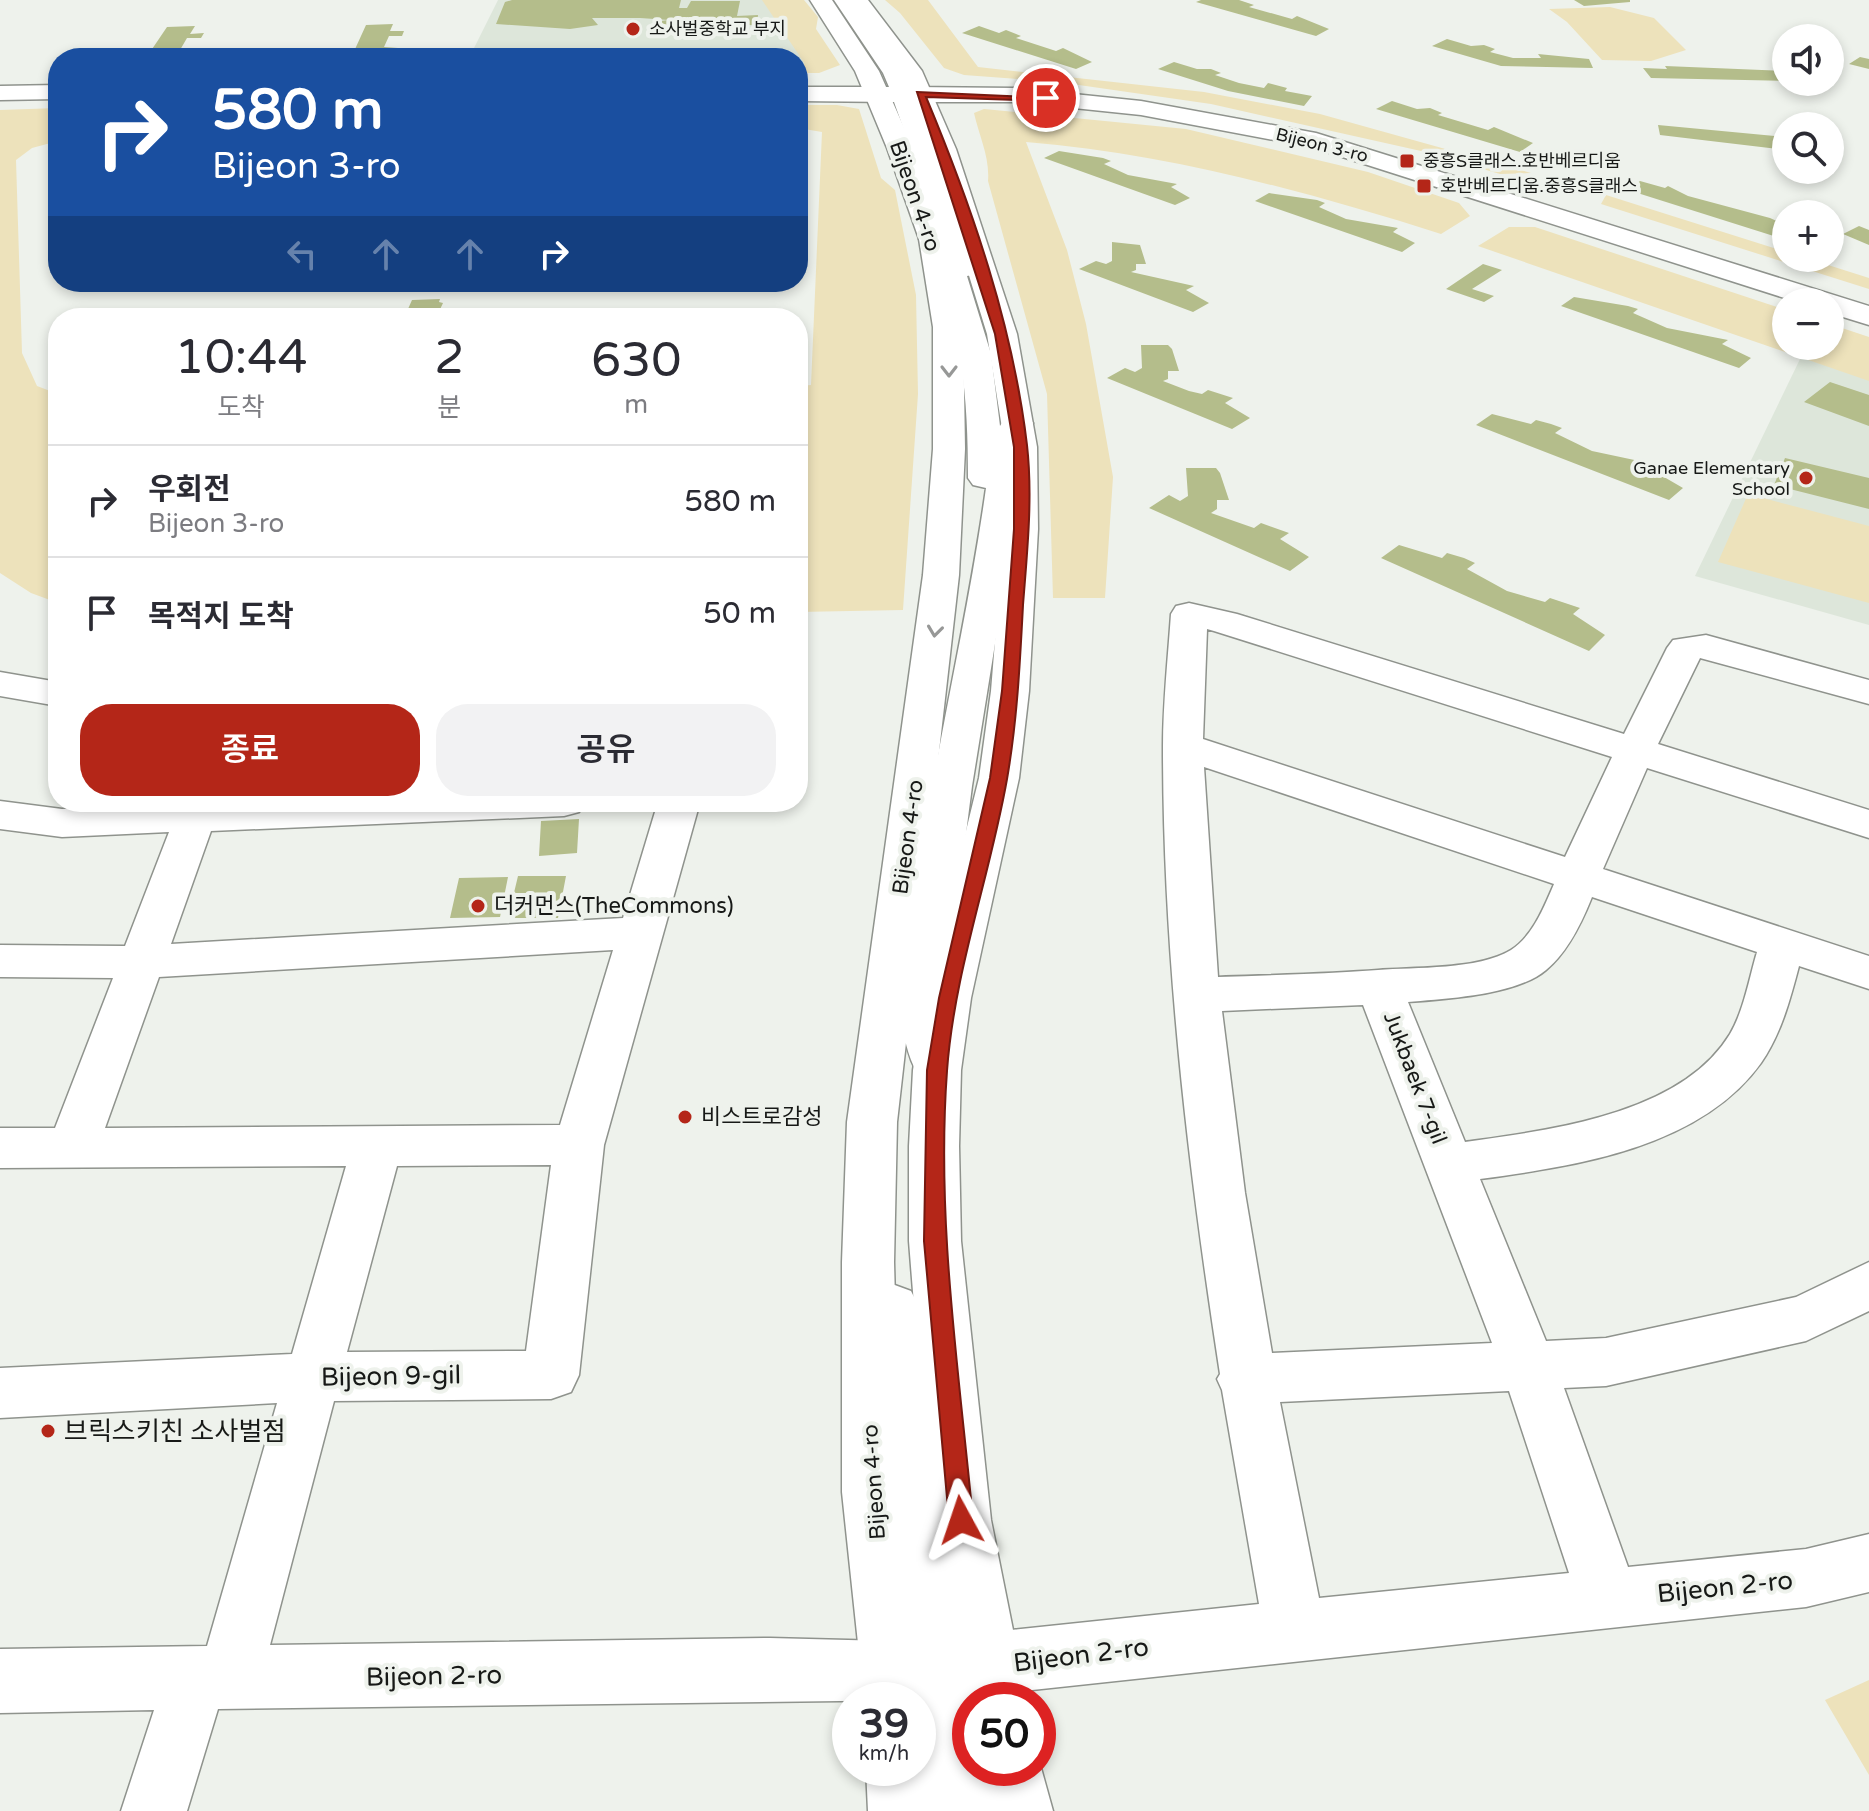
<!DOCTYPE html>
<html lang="ko">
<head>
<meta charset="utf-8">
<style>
	:root { --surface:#fff; --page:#f2f2f3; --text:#2b2b33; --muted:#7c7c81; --line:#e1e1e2; --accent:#b42618 }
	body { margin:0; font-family:"Varela Round","Noto Sans KR",sans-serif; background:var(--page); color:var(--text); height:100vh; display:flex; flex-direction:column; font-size:30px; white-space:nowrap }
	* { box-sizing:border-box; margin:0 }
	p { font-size:26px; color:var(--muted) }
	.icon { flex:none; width:44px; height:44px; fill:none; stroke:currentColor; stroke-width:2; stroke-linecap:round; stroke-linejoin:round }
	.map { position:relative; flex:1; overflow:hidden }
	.side { position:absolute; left:48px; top:308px; width:760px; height:504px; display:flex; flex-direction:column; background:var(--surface); border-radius:32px; box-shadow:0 4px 12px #0003 }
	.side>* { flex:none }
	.guide { position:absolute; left:48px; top:48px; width:760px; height:244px; border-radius:32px; box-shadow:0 4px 12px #0003; background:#1a4fa0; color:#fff; overflow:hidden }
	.buttons { position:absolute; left:1772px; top:24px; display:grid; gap:16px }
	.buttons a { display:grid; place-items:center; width:72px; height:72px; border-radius:50%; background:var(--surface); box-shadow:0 4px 12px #0003; font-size:40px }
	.speed { position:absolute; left:832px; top:1682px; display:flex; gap:16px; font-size:40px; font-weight:700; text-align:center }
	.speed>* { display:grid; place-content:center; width:104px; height:104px; border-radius:50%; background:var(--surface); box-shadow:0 4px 12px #0003; line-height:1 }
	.speed small { font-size:20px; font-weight:400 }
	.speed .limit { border:12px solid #d22; background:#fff; color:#111 }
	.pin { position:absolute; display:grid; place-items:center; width:68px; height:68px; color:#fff; margin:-34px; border:4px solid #fff; border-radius:50%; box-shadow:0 2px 8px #0007 }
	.me { position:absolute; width:88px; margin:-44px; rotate:355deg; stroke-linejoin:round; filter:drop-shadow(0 0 6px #0008) }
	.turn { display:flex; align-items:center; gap:28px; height:168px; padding:0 32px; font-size:36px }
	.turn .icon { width:104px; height:104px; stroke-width:2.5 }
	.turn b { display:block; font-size:56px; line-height:68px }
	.lanes { display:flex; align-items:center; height:76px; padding:0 32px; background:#0003; justify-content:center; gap:40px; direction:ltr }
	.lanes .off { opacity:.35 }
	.eta { display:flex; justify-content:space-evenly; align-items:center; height:136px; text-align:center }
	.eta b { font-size:48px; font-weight:600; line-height:56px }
	.action { display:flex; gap:16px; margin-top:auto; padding:16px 32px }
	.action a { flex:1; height:92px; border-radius:32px; background:var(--accent); color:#fff; font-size:32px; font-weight:600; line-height:92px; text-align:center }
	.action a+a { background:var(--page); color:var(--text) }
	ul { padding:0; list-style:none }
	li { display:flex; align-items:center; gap:24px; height:112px; padding:0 32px; border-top:2px solid var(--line) }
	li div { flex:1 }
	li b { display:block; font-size:30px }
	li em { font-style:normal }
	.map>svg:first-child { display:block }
	.built { fill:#dde6da }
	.green { fill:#ede2bb }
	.building { fill:#b4bd8b }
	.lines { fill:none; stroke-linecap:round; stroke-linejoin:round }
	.minor-casing { stroke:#8f938d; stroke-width:3 }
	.major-casing { stroke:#8f938d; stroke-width:3 }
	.minor { fill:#fff; fill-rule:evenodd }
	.major { fill:#fff; fill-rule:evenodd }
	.oneway { stroke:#979897 }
	.route { fill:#b42618; stroke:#751910; stroke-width:2 }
	.poi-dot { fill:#b42618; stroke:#eef2ec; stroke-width:3 }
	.labels { text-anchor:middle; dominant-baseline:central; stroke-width:8; stroke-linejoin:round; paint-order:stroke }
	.far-poi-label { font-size:18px; fill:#171917; stroke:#eef2ec; text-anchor:start }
	.far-street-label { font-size:18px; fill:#171917; stroke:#eef2ec }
	.street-label { font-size:22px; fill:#171917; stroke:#eef2ec }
	.poi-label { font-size:22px; fill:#171917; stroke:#eef2ec; text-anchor:start }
	.near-street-label { font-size:26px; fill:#171917; stroke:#eef2ec }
	.near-poi-label { font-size:26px; fill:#171917; stroke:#eef2ec; text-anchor:start }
</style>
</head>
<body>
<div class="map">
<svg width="1869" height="1811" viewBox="0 0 1869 1811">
	<rect width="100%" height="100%" fill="#eef2ec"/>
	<path class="built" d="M 498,0 L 765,0 L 806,65 L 798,65 L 798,58 L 469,58 Z
		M 1801,357 L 1869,380 L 1869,625 L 1695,576 Z"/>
	<path class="green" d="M 762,0 L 804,0 L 818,17 L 816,29 L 840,65 L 819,73 L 798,73 L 798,65 L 805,64 Z
		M 885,0 L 928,0 L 978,67 L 1204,92 L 1320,114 L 1531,173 L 1500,174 L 1421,151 L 1211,104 L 1058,82 L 964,75 L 944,68 L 900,13 Z
		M 1610,7 L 1654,18 L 1686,50 L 1651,61 L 1602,60 L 1567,22 L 1549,9 Z
		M 798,105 L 837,105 L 859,109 L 881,178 L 895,190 L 916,295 L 918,394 L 903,610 L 798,612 L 798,386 L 811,385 L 822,132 L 798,128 Z
		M 58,108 L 58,141 L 32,148 L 16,160 L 22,353 L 37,386 L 58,394 L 58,603 L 31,593 L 0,573 L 0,110 Z
		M 984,109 L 1186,129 L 1368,172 L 1459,203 L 1470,216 L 1441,234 C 1305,191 1169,154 1026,142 L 1067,250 L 1086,324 L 1113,477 L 1105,598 L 1053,598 L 1047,394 L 988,181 C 990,157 979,136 974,113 Z
		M 1606,195 L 1786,252 L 1786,258 L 1806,258 L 1869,278 L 1869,289 L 1601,204 Z
		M 1509,227 L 1535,227 L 1786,310 L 1786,346 L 1830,346 L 1830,324 L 1869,337 L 1869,381 L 1478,246 Z
		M 1748,494 L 1869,526 L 1869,603 L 1718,562 Z
		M 1869,1680 L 1869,1775 L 1825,1700 Z"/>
	<path class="building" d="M 512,0 L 681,0 L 679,8 L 687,8 L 691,1 L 740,1 L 737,16 L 758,15 L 757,25 L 661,26 L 652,22 L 669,20 L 640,18 L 592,18 L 598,25 L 570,29 L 496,24 L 505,2 Z
		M 1201,0 L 1239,0 L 1254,5 L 1249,7 L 1292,19 L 1297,16 L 1329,29 L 1316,36 L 1196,2 Z
		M 1574,0 L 1630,0 L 1630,2 L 1584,6 Z
		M 393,24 L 390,31 L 404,31 L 402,36 L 389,36 L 384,47 L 412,49 L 409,58 L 351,58 L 366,25 Z
		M 195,26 L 190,34 L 204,33 L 201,38 L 187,38 L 180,50 L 207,52 L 204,58 L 146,58 L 167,27 Z
		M 979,26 L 999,33 L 1006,30 L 1021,36 L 1016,38 L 1056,51 L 1063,48 L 1092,62 L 1076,69 L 962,33 Z
		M 1447,39 L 1471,46 L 1484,45 L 1495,49 L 1490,52 L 1513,58 L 1541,58 L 1538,54 L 1589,59 L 1593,68 L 1501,66 L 1432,46 Z
		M 1860,57 L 1869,59 L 1869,69 L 1849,64 Z
		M 1174,62 L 1197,69 L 1211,69 L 1221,73 L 1215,75 L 1239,83 L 1264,88 L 1268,83 L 1287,88 L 1285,91 L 1312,96 L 1304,106 L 1228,91 L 1158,69 Z
		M 1665,66 L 1786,71 L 1786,81 L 1651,78 L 1643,68 L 1667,69 Z
		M 1392,101 L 1417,109 L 1430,108 L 1442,113 L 1438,115 L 1488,130 L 1494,127 L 1533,143 L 1520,152 L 1376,109 Z
		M 1658,125 L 1786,137 L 1786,150 L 1660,135 Z
		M 1059,151 L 1103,158 L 1111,161 L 1104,164 L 1128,175 L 1177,184 L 1171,187 L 1190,198 L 1175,205 L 1044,158 Z
		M 1640,181 L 1665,188 L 1668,186 L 1688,196 L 1770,218 L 1786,225 L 1786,240 L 1628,190 Z
		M 1269,193 L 1317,200 L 1325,203 L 1319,207 L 1346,219 L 1398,228 L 1393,232 L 1415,243 L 1402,252 L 1255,201 Z
		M 1859,226 L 1869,230 L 1869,245 L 1843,234 Z
		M 1112,242 L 1140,245 L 1146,264 L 1136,264 L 1136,270 L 1131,272 L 1194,286 L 1186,290 L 1209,303 L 1193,312 L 1079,269 L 1096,261 L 1106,264 L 1112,261 Z
		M 1483,264 L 1502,270 L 1472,289 L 1494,296 L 1484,302 L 1446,289 Z
		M 1574,297 L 1628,306 L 1638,309 L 1633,313 L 1667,328 L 1728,340 L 1722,344 L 1751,358 L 1739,368 L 1561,306 Z
		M 440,299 L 439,302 L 443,303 L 436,318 L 404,318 L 412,300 Z
		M 1141,345 L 1168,345 L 1172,349 L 1179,371 L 1168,371 L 1168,379 L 1163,381 L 1189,391 L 1202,394 L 1208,390 L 1233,398 L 1225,403 L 1250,418 L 1232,429 L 1107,378 L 1125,368 L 1135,372 L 1142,368 Z
		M 1830,382 L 1869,395 L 1869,426 L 1804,402 Z
		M 1492,414 L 1531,424 L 1536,420 L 1551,424 L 1562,428 L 1555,433 L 1592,451 L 1658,465 L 1652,470 L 1683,488 L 1669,500 L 1476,425 Z
		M 1785,458 L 1869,478 L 1869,509 L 1774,485 Z
		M 1186,468 L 1216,468 L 1220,473 L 1229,500 L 1217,500 L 1217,509 L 1211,513 L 1254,528 L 1261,523 L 1289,533 L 1280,539 L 1309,557 L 1290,571 L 1149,508 L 1169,495 L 1180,501 L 1188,496 Z
		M 1399,545 L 1442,558 L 1447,553 L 1464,558 L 1475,563 L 1467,569 L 1507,591 L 1545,602 L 1550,598 L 1580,608 L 1573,614 L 1605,635 L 1589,651 L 1381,558 Z
		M 579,819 L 577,853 L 539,856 L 541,821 Z
		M 518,876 L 566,876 L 558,918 L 508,918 Z
		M 508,877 L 500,917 L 450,918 L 459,878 Z"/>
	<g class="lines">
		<defs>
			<path id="minor" d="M 834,0 L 856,0 L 907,73 L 912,87 L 1015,88 L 1141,101 L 1316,133 L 1869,306 L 1869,325 L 1830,313 L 1830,302 L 1797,302 L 1311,147 L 1141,115 L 1015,102 L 918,102 L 982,268 L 978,274 L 967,276 L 991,354 L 1000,426 L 1006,416 L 1017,413 L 1028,416 L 1033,423 L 1018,455 L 1020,489 L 972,786 L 951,952 L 949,1017 L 958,1060 L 951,1073 L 934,1078 L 917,1073 C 886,1015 909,937 918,876 C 936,746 968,618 986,488 L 973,485 L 968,478 C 968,393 962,314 919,239 L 923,233 L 941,233 L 894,102 L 798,101 L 798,87 L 889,87 L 883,73 Z
				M 58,85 L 58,99 L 0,100 L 0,86 Z
				M 1189,603 L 1237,614 L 1624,734 L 1667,648 L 1673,640 L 1706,635 L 1869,680 L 1869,704 L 1700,658 L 1658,744 L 1869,810 L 1869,838 L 1647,768 L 1603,869 L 1869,956 L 1869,989 L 1799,966 C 1790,1000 1781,1034 1761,1063 C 1700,1148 1576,1166 1480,1179 L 1546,1341 L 1606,1338 L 1796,1297 L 1869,1262 L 1869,1311 L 1806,1341 L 1606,1386 L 1564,1388 L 1628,1567 L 1806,1549 L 1869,1534 L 1869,1592 L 1806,1607 L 994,1694 L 995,1700 L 970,1700 L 970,1768 L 1010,1768 L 1019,1811 L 912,1811 L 905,1768 L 918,1768 L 918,1700 L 218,1709 L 187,1811 L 121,1811 L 154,1710 L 0,1713 L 0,1649 L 207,1646 L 277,1403 L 0,1418 L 0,1368 L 292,1354 L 346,1166 L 0,1168 L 0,1128 L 55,1128 L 113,978 L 0,977 L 0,945 L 125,946 L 169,832 L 62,837 L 0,829 L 0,801 L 62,809 L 180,802 L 585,802 L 579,812 L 564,816 L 211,831 L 171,944 L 623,918 L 658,802 L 700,802 L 604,1145 L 579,1375 L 571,1392 L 551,1399 L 334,1401 L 270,1645 L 770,1638 L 887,1641 L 865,1307 L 873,1291 L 892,1284 L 911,1291 L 919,1307 L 939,1527 L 959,1535 L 968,1555 L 983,1633 L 1259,1604 L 1222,1390 L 1217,1379 L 1220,1374 C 1188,1166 1163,957 1163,747 C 1163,703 1168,658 1171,614 L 1176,606 ZM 1207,629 L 1214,631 L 1612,757 L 1565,857 L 1203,739 ZM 1204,767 L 1554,884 C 1544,907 1533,936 1511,950 C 1478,970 1415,967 1378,970 C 1325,974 1271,975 1218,977 ZM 1592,897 L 1757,952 C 1749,979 1744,1010 1730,1034 C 1681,1115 1549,1130 1465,1142 L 1408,1002 C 1446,999 1517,995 1546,970 C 1568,952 1582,922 1592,897 ZM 613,950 L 560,1125 L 105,1128 L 159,977 ZM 1363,1005 L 1492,1343 L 1272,1353 L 1245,1193 L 1222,1011 ZM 551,1165 L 526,1351 L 347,1352 L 397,1166 ZM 1509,1391 L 1569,1573 L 1319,1598 L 1280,1402 Z
				M 0,672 L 58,682 L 58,706 L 0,696 Z"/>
			<path id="major" d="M 810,0 L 832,0 L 879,71 L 913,148 L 947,239 L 963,327 L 965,449 L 959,575 L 897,1122 L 894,1262 L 900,1492 L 928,1700 L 918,1723 L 918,1700 L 864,1700 L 842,1492 L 842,1262 L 847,1122 L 923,575 L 933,449 L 933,327 L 919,239 L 887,148 L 855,71 Z
				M 846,0 L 868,0 L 922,71 L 956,149 L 1017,334 L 1037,447 L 1038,529 L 1029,691 L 1019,778 L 971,998 L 961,1070 L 959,1146 L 961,1241 L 991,1520 L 1027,1700 L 970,1700 L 970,1717 L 963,1700 L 931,1520 L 909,1241 L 909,1146 L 913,1070 L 925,998 L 979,778 L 991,691 L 1004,529 L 1005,447 L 987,334 L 930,149 L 899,72 Z
				M 918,1743 L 922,1745 L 932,1768 L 934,1811 L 868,1811 L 866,1768 L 918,1768 Z
				M 1038,1757 L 1053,1811 L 987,1811 L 977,1768 L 1038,1768 Z"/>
		</defs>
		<use href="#minor" class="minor-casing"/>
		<use href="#major" class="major-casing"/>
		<use href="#minor" class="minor"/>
		<use href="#major" class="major"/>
	</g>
	<defs><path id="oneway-chevron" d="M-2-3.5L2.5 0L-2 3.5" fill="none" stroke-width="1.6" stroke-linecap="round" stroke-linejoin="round" transform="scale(2)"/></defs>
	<g class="oneway">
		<use href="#oneway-chevron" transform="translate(949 371) rotate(90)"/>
		<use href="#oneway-chevron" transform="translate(935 631) rotate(97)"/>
	</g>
	<path class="route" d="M 917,92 L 1051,98 L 1046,101 L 926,97 C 972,207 1013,326 1027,445 C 1033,498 1027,553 1023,605 C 1020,663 1017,722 1007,779 C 990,876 954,972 947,1071 C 936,1221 959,1371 973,1520 L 970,1528 L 961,1532 L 953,1528 L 949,1520 L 924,1241 L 927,1070 L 939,998 L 990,778 L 1002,691 L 1014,529 L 1014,447 L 995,334 Z"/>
	<g class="poi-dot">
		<circle cx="633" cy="29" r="8"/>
		<rect x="1399" y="153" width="16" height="16" rx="4"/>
		<rect x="1416" y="178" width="16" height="16" rx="4"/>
		<circle cx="1806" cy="478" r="8"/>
		<circle cx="478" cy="906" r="8"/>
		<circle cx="685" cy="1117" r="8"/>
		<circle cx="48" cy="1431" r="8"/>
	</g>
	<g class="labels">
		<g class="far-poi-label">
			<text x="649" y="29">소사벌중학교 부지</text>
			<text x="1423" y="161">중흥S클래스.호반베르디움</text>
			<text x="1440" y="186">호반베르디움.중흥S클래스</text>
			<text x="1790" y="468" text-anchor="end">Ganae Elementary<tspan x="1790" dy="21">School</tspan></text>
		</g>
		<g class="far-street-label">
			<text transform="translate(1322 145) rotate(14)">Bijeon 3-ro</text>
		</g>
		<g class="street-label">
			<text transform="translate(915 196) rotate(71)">Bijeon 4-ro</text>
			<text transform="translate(908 837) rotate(-82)">Bijeon 4-ro</text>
			<text transform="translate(1415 1078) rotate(69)">Jukbaek 7-gil</text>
			<text transform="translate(874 1482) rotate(-94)">Bijeon 4-ro</text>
		</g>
		<g class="poi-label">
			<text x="494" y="906">더커먼스(TheCommons)</text>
			<text x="701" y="1117">비스트로감성</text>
		</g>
		<g class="near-street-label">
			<text transform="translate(391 1376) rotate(-1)">Bijeon 9-gil</text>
			<text transform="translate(1725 1587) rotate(-6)">Bijeon 2-ro</text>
			<text transform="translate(1081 1655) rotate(-7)">Bijeon 2-ro</text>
			<text transform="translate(434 1676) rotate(-1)">Bijeon 2-ro</text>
		</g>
		<g class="near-poi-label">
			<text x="64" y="1431">브릭스키친 소사벌점</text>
		</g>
	</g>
</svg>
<div class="buttons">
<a><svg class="icon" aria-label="sound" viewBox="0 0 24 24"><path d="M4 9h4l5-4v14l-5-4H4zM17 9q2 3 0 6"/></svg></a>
<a><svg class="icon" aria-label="search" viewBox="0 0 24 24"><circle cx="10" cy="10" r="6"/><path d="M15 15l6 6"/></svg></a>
<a>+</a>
<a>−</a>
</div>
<div class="speed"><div>39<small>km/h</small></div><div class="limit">50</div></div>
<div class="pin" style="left:1046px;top:98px;background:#d93025"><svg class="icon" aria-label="arrive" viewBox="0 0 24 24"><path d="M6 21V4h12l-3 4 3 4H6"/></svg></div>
<svg class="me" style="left:961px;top:1520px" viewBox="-20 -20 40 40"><path d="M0-17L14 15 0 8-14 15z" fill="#b42618" stroke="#fff" stroke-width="4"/></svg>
<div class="guide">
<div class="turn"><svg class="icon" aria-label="right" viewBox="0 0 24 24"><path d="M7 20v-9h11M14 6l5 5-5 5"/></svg><div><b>580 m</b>Bijeon 3-ro</div></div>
<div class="lanes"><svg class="icon off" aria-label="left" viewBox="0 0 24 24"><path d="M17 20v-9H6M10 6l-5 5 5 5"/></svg><svg class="icon off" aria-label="ahead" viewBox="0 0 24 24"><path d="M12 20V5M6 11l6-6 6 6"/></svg><svg class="icon off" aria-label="ahead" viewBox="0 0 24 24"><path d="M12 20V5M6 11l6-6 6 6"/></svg><svg class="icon" aria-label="right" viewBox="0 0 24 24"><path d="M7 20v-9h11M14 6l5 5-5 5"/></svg></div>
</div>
<section class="side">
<div class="eta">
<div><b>10:44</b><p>도착</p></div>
<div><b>2</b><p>분</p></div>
<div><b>630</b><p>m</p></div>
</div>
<ul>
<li><svg class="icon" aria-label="right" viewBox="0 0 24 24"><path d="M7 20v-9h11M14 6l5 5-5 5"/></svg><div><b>우회전</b><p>Bijeon 3-ro</p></div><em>580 m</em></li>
<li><svg class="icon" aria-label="arrive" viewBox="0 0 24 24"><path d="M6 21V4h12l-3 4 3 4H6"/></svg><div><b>목적지 도착</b></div><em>50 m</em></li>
</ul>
<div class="action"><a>종료</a><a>공유</a></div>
</section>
</div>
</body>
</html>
